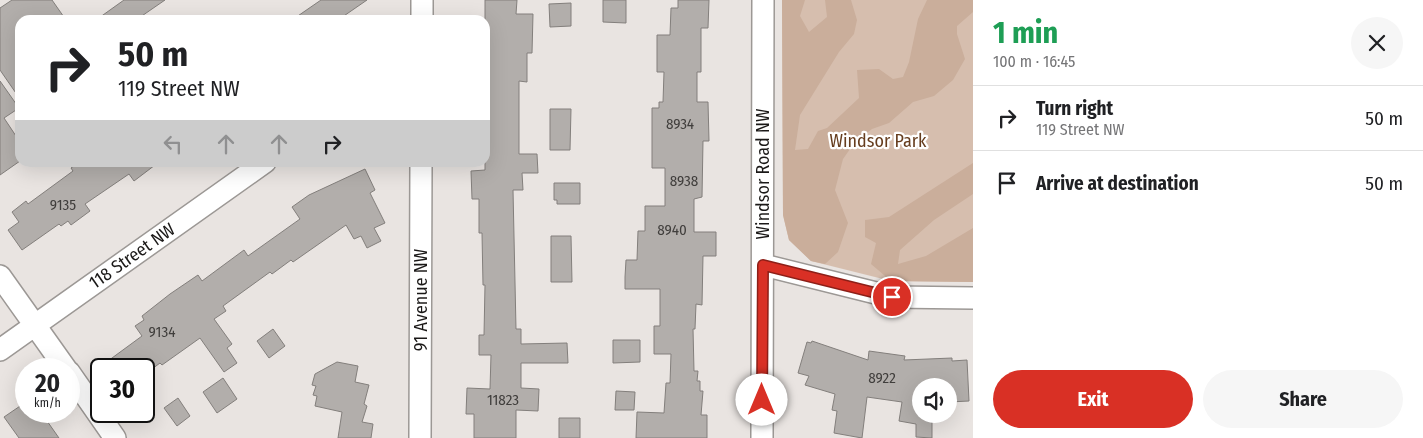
<!DOCTYPE html>
<html lang="en">
<head>
<meta charset="utf-8">
<style>
	:root { --surface:#fff; --page:#f6f6f6; --text:#202124; --muted:#757577; --line:#e0e0e0; --accent:#d93025 }
	body { margin:0; font-family:"Fira Sans Condensed",sans-serif; background:var(--page); color:var(--text); height:100vh; display:flex; flex-direction:column; font-size:19px; white-space:nowrap }
	* { box-sizing:border-box; margin:0 }
	p { font-size:16px; color:var(--muted) }
	.icon { flex:none; width:28px; height:28px; fill:none; stroke:currentColor; stroke-width:2; stroke-linecap:round; stroke-linejoin:round }
	.map { position:relative; flex:1; overflow:hidden }
	.sheet { display:flex; flex-direction:column; background:var(--surface); width:450px }
	.sheet>* { flex:none }
	.hud { position:absolute; left:15px; top:15px; width:475px; height:152px; border-radius:15px; box-shadow:0 5px 20px #0002; background:#fff; color:var(--text); overflow:hidden }
	.buttons { position:absolute; left:912px; top:378px; display:grid; gap:10px }
	.buttons a { display:grid; place-items:center; width:45px; height:45px; border-radius:50%; background:var(--surface); box-shadow:0 5px 20px #0002; font-size:25px }
	.speed { position:absolute; left:15px; top:358px; display:flex; gap:10px; font-size:25px; font-weight:700; text-align:center }
	.speed>* { display:grid; place-content:center; width:65px; height:65px; border-radius:50%; background:var(--surface); box-shadow:0 5px 20px #0002; line-height:1 }
	.speed small { font-size:12px; font-weight:400 }
	.speed .limit { border:2px solid #111; border-radius:8px; background:#fff; color:#111 }
	.pin { position:absolute; display:grid; place-items:center; width:42px; height:42px; color:#fff; margin:-21px; border:2px solid #fff; border-radius:50%; box-shadow:0 1px 5px #0007 }
	.me { position:absolute; width:55px; margin:-28px; rotate:0deg; stroke-linejoin:round; filter:drop-shadow(0 0 4px #0008) }
	.turn { display:flex; align-items:center; gap:18px; height:105px; padding:0 20px; font-size:22px }
	.turn .icon { width:65px; height:65px; stroke-width:2.5 }
	.turn b { display:block; font-size:35px; line-height:42px }
	.lanes { display:flex; align-items:center; height:48px; padding:0 20px; background:#0003; justify-content:center; gap:25px; direction:ltr }
	.lanes .off { opacity:.35 }
	.round { display:grid; place-items:center; flex:none; width:52px; height:52px; border-radius:26px; background:var(--page) }
	.headline { display:flex; align-items:center; justify-content:space-between; height:85px; padding:0 20px }
	h1 { font-size:30px; font-weight:700; line-height:38px; color:#1e9e55 }
	.button { display:flex; gap:10px; margin-top:auto; padding:10px 20px }
	.button a { flex:1; height:58px; border-radius:30px; background:var(--accent); color:#fff; font-size:20px; font-weight:700; line-height:58px; text-align:center }
	.button a+a { background:var(--page); color:var(--text) }
	ul { padding:0; list-style:none }
	li { display:flex; align-items:center; gap:15px; height:65px; padding:0 20px; border-top:1px solid var(--line) }
	li div { flex:1 }
	li b { display:block; font-size:19px }
	li em { font-style:normal }
	main { display:flex; flex:1; min-height:0 }
	.map>svg:first-child { display:block }
	.green { fill:#d6beae }
	.forest { fill:#caae9b }
	.building { fill:#b2aeab; stroke:#837f7c }
	.lines { fill:none; stroke-linecap:round; stroke-linejoin:round }
	.minor-casing { stroke:#9c9895; stroke-width:24 }
	.minor { stroke:#fff; stroke-width:21 }
	.route-casing { stroke:#8d1f18; stroke-width:12 }
	.route { stroke:#d93025; stroke-width:9 }
	.labels { text-anchor:middle; dominant-baseline:central; stroke-width:4.5; stroke-linejoin:round; paint-order:stroke }
	.number-label { font-size:15px; fill:#403e3c }
	.park-label { font-size:18px; fill:#663d1e; stroke:#fff }
	.street-label { font-size:18px; fill:#1a1817; stroke:#fff }
</style>
</head>
<body>
<main>
<div class="map">
<svg width="973" height="438" viewBox="0 0 973 438">
	<rect width="100%" height="100%" fill="#e9e4e1"/>
	<path class="green" d="M 782,0 L 973,0 L 973,282 L 891,281 L 811,261 L 789,240 L 783,215 Z"/>
	<path class="forest" d="M 782,0 L 805,0 L 800,16 L 809,32 L 827,17 L 825,0 L 851,0 L 857,20 L 854,34 L 839,52 L 800,115 L 795,150 L 808,149 L 818,131 L 827,128 L 859,98 L 857,70 L 879,69 L 893,79 L 903,77 L 909,62 L 918,19 L 927,0 L 973,0 L 973,12 L 957,26 L 957,34 L 965,59 L 953,80 L 934,96 L 913,102 L 889,123 L 872,129 L 855,142 L 843,159 L 835,190 L 848,223 L 838,252 L 825,264 L 811,261 L 789,240 L 783,215 Z
		M 973,163 L 973,194 L 934,220 L 900,250 L 898,264 L 926,256 L 973,228 L 973,282 L 891,281 L 871,264 L 876,243 L 865,237 L 865,220 L 889,217 Z"/>
	<path class="building" d="M 12,0 L 52,0 L 66,20 L 20,20 L 20,99 L 0,70 L 0,8 Z
		M 124,0 L 165,0 L 136,20 L 96,20 Z
		M 321,0 L 367,0 L 338,20 L 292,20 Z
		M 485,0 L 517,0 L 516,14 L 533,14 L 532,53 L 527,53 L 527,82 L 519,81 L 519,154 L 537,154 L 538,173 L 522,173 L 523,190 L 513,190 L 516,329 L 521,329 L 521,344 L 567,343 L 568,363 L 521,363 L 521,388 L 539,389 L 538,411 L 516,410 L 516,438 L 474,438 L 474,414 L 466,414 L 467,388 L 490,389 L 491,355 L 479,355 L 479,335 L 484,335 L 485,285 L 483,285 L 482,233 L 479,233 L 479,199 L 472,199 L 471,171 L 485,170 Z
		M 603,0 L 626,0 L 626,23 L 603,22 Z
		M 678,0 L 709,0 L 708,28 L 701,28 L 701,72 L 697,72 L 697,102 L 708,102 L 709,141 L 703,141 L 702,197 L 694,199 L 694,232 L 716,232 L 716,256 L 703,256 L 702,305 L 696,304 L 695,329 L 693,329 L 694,371 L 698,371 L 697,381 L 700,381 L 700,391 L 703,391 L 701,415 L 707,415 L 707,438 L 636,438 L 637,412 L 664,413 L 666,383 L 670,383 L 671,354 L 654,354 L 654,326 L 660,326 L 660,289 L 625,289 L 625,277 L 626,260 L 637,260 L 638,231 L 645,231 L 645,206 L 665,206 L 665,168 L 652,168 L 652,108 L 659,108 L 659,102 L 663,102 L 664,72 L 657,72 L 657,35 L 670,35 L 671,8 L 678,8 Z
		M 571,3 L 571,26 L 550,27 L 549,4 Z
		M 0,81 L 19,108 L 4,118 L 20,142 L 20,161 L 0,175 Z
		M 550,109 L 571,109 L 570,150 L 550,150 Z
		M 79,162 L 159,162 L 134,181 L 129,174 L 85,204 L 90,211 L 71,225 L 68,221 L 61,226 L 59,224 L 22,250 L 8,230 L 19,222 L 12,212 L 26,201 L 28,204 L 73,171 L 71,168 Z
		M 365,169 L 375,190 L 370,193 L 385,223 L 374,228 L 381,241 L 367,248 L 361,236 L 354,239 L 346,225 L 293,262 L 291,260 L 272,274 L 270,272 L 223,306 L 226,311 L 214,319 L 232,344 L 227,348 L 237,363 L 224,372 L 200,338 L 162,365 L 160,363 L 152,369 L 97,369 L 142,336 L 135,326 L 144,320 L 142,316 L 170,294 L 198,275 L 202,281 L 244,250 L 248,256 L 300,219 L 292,207 L 309,195 Z
		M 554,183 L 580,183 L 580,204 L 557,204 L 557,200 L 554,200 Z
		M 551,236 L 571,236 L 572,282 L 551,282 Z
		M 273,329 L 285,346 L 269,358 L 257,341 Z
		M 613,340 L 640,340 L 640,362 L 613,363 Z
		M 812,341 L 868,360 L 869,351 L 905,356 L 904,360 L 952,358 L 952,361 L 967,360 L 969,401 L 949,402 L 949,386 L 921,386 L 921,414 L 932,414 L 932,438 L 916,437 L 916,424 L 899,421 L 902,402 L 867,397 L 862,438 L 834,433 L 837,411 L 832,410 L 835,394 L 805,385 L 809,376 L 798,373 L 807,342 L 811,343 Z
		M 337,362 L 358,366 L 355,382 L 369,385 L 364,404 L 367,406 L 362,422 L 373,424 L 371,438 L 338,438 L 342,412 L 315,406 L 317,396 L 313,395 L 316,386 L 312,385 L 315,374 Z
		M 223,378 L 237,399 L 217,413 L 203,392 Z
		M 616,391 L 635,392 L 634,410 L 615,410 Z
		M 178,398 L 190,416 L 177,426 L 164,408 Z
		M 26,402 L 26,411 L 40,411 L 59,438 L 19,438 L 4,417 Z
		M 559,418 L 580,418 L 580,438 L 559,438 Z"/>
	<g class="lines">
		<defs>
			<path id="minor" d="M 422,20 L 422,0
				M 763,265 L 892,297 L 973,298
				M 0,276 L 66,369
				M 0,350 L 265,162
				M 69,372 L 115,438
				M 420,438 L 421,162
				M 762,438 L 763,0"/>
		</defs>
		<use href="#minor" class="minor-casing"/>
		<use href="#minor" class="minor"/>
	</g>
	<g class="lines">
		<defs>
			<path id="route" d="M 762,400 L 763,265 L 892,297"/>
		</defs>
		<use href="#route" class="route-casing"/>
		<use href="#route" class="route"/>
	</g>
	<g class="labels">
		<g class="number-label">
			<text x="680" y="124">8934</text>
			<text x="684" y="181">8938</text>
			<text x="63" y="205">9135</text>
			<text x="672" y="230">8940</text>
			<text x="162" y="332">9134</text>
			<text x="882" y="378">8922</text>
			<text x="503" y="400">11823</text>
		</g>
		<g class="park-label">
			<text x="878" y="141">Windsor Park</text>
		</g>
		<g class="street-label">
			<text transform="translate(763 174) rotate(-90)">Windsor Road NW</text>
			<text transform="translate(132 256) rotate(-35)">118 Street NW</text>
			<text transform="translate(421 300) rotate(-90)">91 Avenue NW</text>
		</g>
	</g>
</svg>
<div class="buttons">
<a><svg class="icon" aria-label="sound" viewBox="0 0 24 24"><path d="M4 9h4l5-4v14l-5-4H4zM17 9q2 3 0 6"/></svg></a>
</div>
<div class="speed"><div>20<small>km/h</small></div><div class="limit">30</div></div>
<div class="pin" style="left:892px;top:297px;background:#d93025"><svg class="icon" aria-label="arrive" viewBox="0 0 24 24"><path d="M6 21V4h12l-3 4 3 4H6"/></svg></div>
<svg class="me" style="left:762px;top:400px" viewBox="-20 -20 40 40"><circle r="19" fill="#fff"/><path d="M0-13L10 11 0 6-10 11z" fill="#d93025"/></svg>
<div class="hud">
<div class="turn"><svg class="icon" aria-label="right" viewBox="0 0 24 24"><path d="M7 20v-9h11M14 6l5 5-5 5"/></svg><div><b>50 m</b>119 Street NW</div></div>
<div class="lanes"><svg class="icon off" aria-label="left" viewBox="0 0 24 24"><path d="M17 20v-9H6M10 6l-5 5 5 5"/></svg><svg class="icon off" aria-label="ahead" viewBox="0 0 24 24"><path d="M12 20V5M6 11l6-6 6 6"/></svg><svg class="icon off" aria-label="ahead" viewBox="0 0 24 24"><path d="M12 20V5M6 11l6-6 6 6"/></svg><svg class="icon" aria-label="right" viewBox="0 0 24 24"><path d="M7 20v-9h11M14 6l5 5-5 5"/></svg></div>
</div>
</div>
<section class="sheet">
<div class="headline"><div><h1>1 min</h1><p>100 m · 16:45</p></div><a class="round"><svg class="icon" aria-label="close" viewBox="0 0 24 24"><path d="M6 6l12 12M18 6L6 18"/></svg></a></div>
<ul>
<li><svg class="icon" aria-label="right" viewBox="0 0 24 24"><path d="M7 20v-9h11M14 6l5 5-5 5"/></svg><div><b>Turn right</b><p>119 Street NW</p></div><em>50 m</em></li>
<li><svg class="icon" aria-label="arrive" viewBox="0 0 24 24"><path d="M6 21V4h12l-3 4 3 4H6"/></svg><div><b>Arrive at destination</b></div><em>50 m</em></li>
</ul>
<div class="button"><a>Exit</a><a>Share</a></div>
</section>
</main>
</body>
</html>
